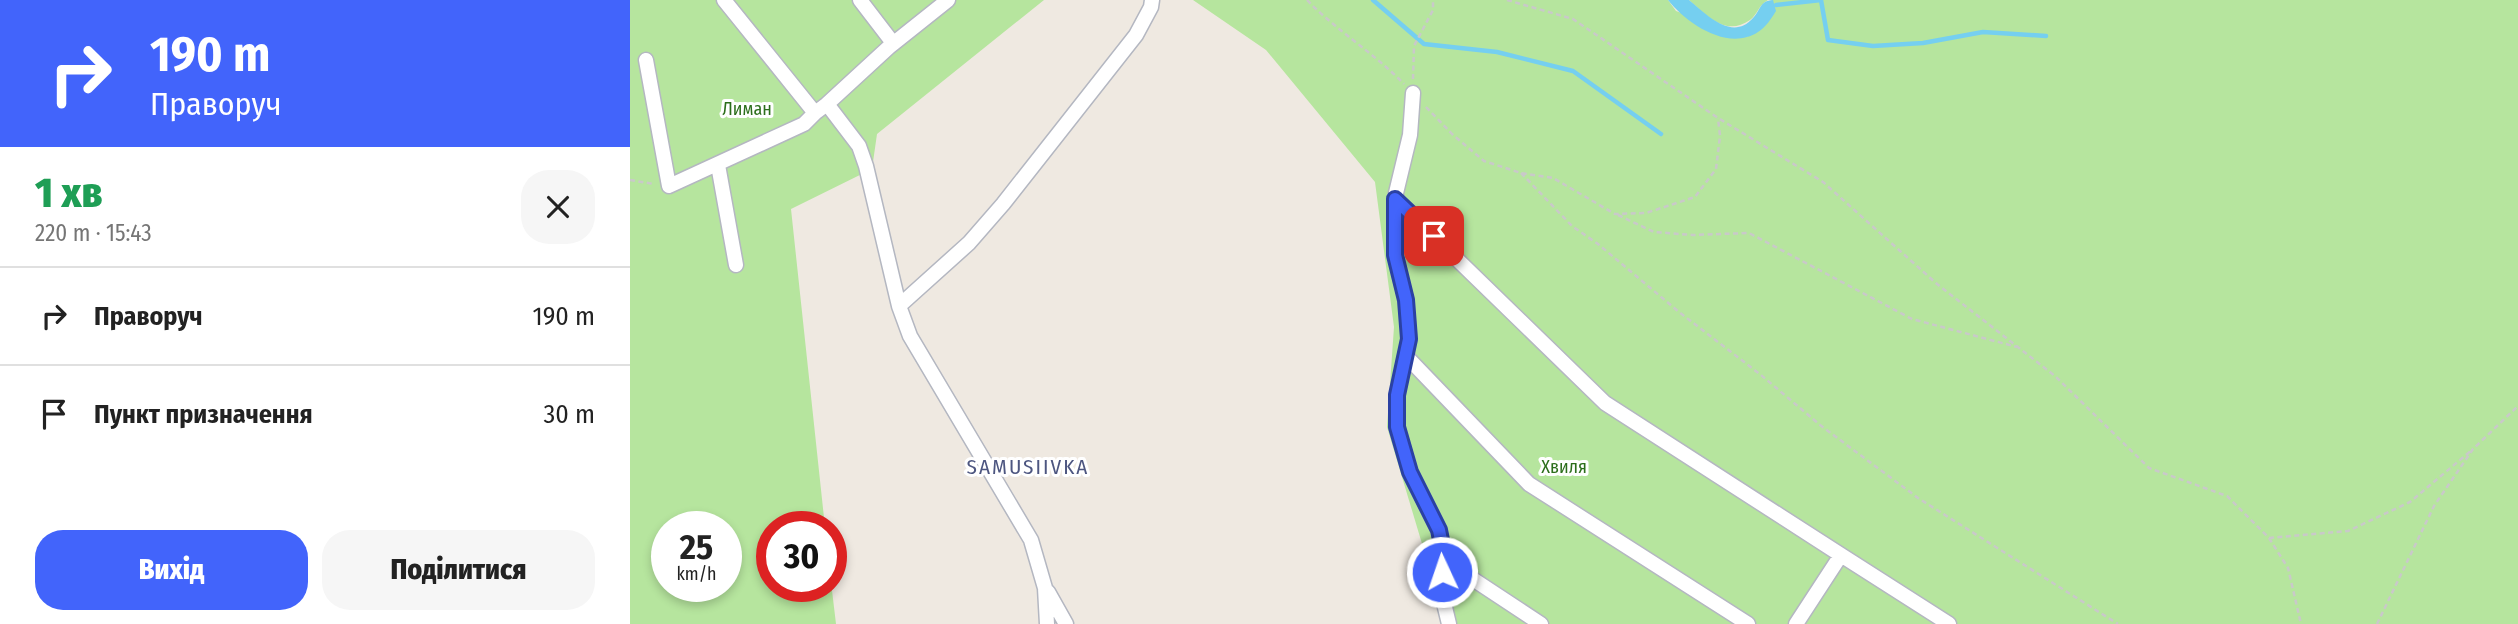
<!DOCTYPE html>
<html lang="uk">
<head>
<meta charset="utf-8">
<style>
	:root { --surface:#fff; --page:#f6f6f6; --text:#222; --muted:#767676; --line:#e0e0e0; --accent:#4264fb }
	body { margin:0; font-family:"Fira Sans Condensed",sans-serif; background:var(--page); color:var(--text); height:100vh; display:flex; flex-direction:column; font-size:26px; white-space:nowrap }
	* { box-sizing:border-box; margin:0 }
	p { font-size:23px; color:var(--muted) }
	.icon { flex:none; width:38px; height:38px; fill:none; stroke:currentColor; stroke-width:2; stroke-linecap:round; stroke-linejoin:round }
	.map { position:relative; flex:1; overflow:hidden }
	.panel { display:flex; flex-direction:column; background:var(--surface); width:630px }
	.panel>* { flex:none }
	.top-card { background:#4264fb; color:#fff; overflow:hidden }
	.speed { position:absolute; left:21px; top:511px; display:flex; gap:14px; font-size:35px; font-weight:700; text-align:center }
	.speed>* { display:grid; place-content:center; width:91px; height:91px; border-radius:50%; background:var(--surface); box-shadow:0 4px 10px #0003; line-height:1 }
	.speed small { font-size:18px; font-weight:400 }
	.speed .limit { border:10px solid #d22; background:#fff; color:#111 }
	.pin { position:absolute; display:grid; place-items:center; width:60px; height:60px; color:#fff; margin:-30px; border-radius:14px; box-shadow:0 4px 10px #0006 }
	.me { position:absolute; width:77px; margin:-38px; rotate:357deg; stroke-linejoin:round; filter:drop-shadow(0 0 5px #0008) }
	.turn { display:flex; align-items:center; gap:24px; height:147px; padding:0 35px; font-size:32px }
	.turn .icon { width:91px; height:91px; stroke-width:2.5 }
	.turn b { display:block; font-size:49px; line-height:60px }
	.round { display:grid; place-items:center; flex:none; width:74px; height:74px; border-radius:28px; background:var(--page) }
	.headline { display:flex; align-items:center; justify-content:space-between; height:119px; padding:0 35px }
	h1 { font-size:42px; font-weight:800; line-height:52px; color:#1e9e55 }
	.action { display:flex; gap:14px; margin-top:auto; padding:14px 35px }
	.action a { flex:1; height:80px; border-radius:28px; background:var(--accent); color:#fff; font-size:28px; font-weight:800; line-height:80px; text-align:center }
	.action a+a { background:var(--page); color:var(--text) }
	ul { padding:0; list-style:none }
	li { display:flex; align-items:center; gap:21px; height:98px; padding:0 35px; border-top:2px solid var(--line) }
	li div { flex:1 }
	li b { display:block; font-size:26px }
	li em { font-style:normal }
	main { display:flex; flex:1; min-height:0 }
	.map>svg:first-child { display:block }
	.green { fill:#b6e59e; fill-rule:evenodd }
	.water { fill:#75cff0 }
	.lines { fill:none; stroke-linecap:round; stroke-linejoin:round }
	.stream { stroke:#75cff0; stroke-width:4.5 }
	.minor-casing { stroke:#b4b7c1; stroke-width:17 }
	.path { stroke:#c9c9c9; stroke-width:2.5; stroke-dasharray:5 3.5; stroke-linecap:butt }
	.minor { stroke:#fff; stroke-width:14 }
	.route-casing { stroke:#2b41a3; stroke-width:18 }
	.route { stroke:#4264fb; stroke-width:12 }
	.labels { text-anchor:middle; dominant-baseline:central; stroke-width:6; stroke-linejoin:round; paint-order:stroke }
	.park-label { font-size:18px; fill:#2c6e1b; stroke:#fff }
	.quarter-label { font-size:21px; letter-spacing:2px; fill:#4d5680; stroke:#fff }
</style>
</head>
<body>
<main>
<section class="panel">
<div class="top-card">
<div class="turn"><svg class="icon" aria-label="right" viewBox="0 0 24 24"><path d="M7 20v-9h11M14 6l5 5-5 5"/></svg><div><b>190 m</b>Праворуч</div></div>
</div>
<div class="headline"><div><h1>1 хв</h1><p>220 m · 15:43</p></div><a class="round"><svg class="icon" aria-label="close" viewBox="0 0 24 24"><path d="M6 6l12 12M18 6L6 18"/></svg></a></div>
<ul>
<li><svg class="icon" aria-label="right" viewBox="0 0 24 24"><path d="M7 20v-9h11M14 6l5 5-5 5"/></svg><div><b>Праворуч</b></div><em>190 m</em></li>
<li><svg class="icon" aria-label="arrive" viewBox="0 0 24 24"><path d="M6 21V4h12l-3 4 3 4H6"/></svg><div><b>Пункт призначення</b></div><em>30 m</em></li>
</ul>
<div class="action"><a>Вихід</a><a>Поділитися</a></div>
</section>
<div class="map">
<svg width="1888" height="624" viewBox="0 0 1888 624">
	<rect width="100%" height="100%" fill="#efe9e1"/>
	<path class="green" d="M 0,0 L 414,0 L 247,134 L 242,169 L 161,209 L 195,527 L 142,527 L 142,586 L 201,586 L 201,582 L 206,624 L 0,624 ZM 37,527 L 96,527 L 96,586 L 37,586 Z
		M 563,0 L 1038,0 L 1046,11 L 1117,37 L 1142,0 L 1888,0 L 1888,624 L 811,624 L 799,567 L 757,427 L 764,327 L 745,182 L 636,50 Z
		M 1059,0 L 1138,0 C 1127,7 1128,14 1120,20 C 1096,37 1077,16 1059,0 Z"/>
	<path class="water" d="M 1038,0 L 1059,0 C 1076,14 1102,42 1123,18 C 1131,10 1129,1 1143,0 L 1146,11 C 1141,19 1136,27 1128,32 C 1098,52 1056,23 1038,0 Z"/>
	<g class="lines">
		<path class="stream" d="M 743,0 L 794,44 L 867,52 L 943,71 L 1031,134
			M 1146,5 L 1191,0 L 1198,40 L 1243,46 L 1293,43 L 1353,32 L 1416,36"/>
		<defs>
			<path id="minor" d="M 94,0 L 185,113 L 197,104 L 229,146 L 236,166 L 269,306 L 280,336 L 401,540 L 415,588 L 417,624
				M 230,0 L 263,43
				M 16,60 L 39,186 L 174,124 L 185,113
				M 783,93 L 780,135 L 766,193 L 765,255 L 776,300 L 779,339 L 767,395 L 767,427 L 780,472 L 809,530 L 814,555 L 812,595 L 819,624
				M 197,104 L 259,47 L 318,0
				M 88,165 L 106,265
				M 765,199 L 975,403 L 1211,555 L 1166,624
				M 269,306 L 339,243 L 373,204 L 506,35 L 521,7 L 522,0
				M 776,356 L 899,484 L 1118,624
				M 1211,555 L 1319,624
				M 814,560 L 911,624
				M 418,592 L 436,624"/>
		</defs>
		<use href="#minor" class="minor-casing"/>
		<path class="path" d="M 677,0 C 707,31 744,53 774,84
			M 877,0 L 943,19 L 1088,118 L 1193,182 L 1307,284 L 1425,376 L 1519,468 L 1597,496 L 1639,538 L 1718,531 L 1780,502 L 1843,449
			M 783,79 L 784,46 L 803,10 L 803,0
			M 796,107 L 822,134 L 854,161 L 891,173 L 923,178 L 985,214 L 1016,213 L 1065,197 L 1086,169 L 1090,136 L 1088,118
			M 891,173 L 942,226 L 968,244 L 1049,312 L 1131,375 L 1190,425 L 1288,498 L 1488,624
			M 0,180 L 24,184
			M 988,215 L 1024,232 L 1063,235 L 1119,233 L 1282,319 L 1387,347
			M 1639,538 L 1658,568 L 1671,624
			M 1747,624 L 1804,506 L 1843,449 L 1888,406"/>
		<use href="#minor" class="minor"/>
	</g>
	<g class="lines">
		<defs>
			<path id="route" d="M 804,236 L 765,199 L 765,255 L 776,300 L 779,339 L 767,395 L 767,427 L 780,472 L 809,530 L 814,555 L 812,572"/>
		</defs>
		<use href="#route" class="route-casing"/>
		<use href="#route" class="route"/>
	</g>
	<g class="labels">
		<g class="park-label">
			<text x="117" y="109">Лиман</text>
			<text x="934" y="467">Хвиля</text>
		</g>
		<g class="quarter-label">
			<text x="398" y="467">SAMUSIIVKA</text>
		</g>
	</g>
</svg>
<div class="speed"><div>25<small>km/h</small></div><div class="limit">30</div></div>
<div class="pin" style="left:804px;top:236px;background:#d93025"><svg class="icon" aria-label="arrive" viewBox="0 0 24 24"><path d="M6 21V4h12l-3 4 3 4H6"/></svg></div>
<svg class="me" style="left:812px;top:572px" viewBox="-20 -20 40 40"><circle r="17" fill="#4264fb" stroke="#fff" stroke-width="3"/><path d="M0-11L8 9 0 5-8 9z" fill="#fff"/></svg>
</div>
</main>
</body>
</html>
